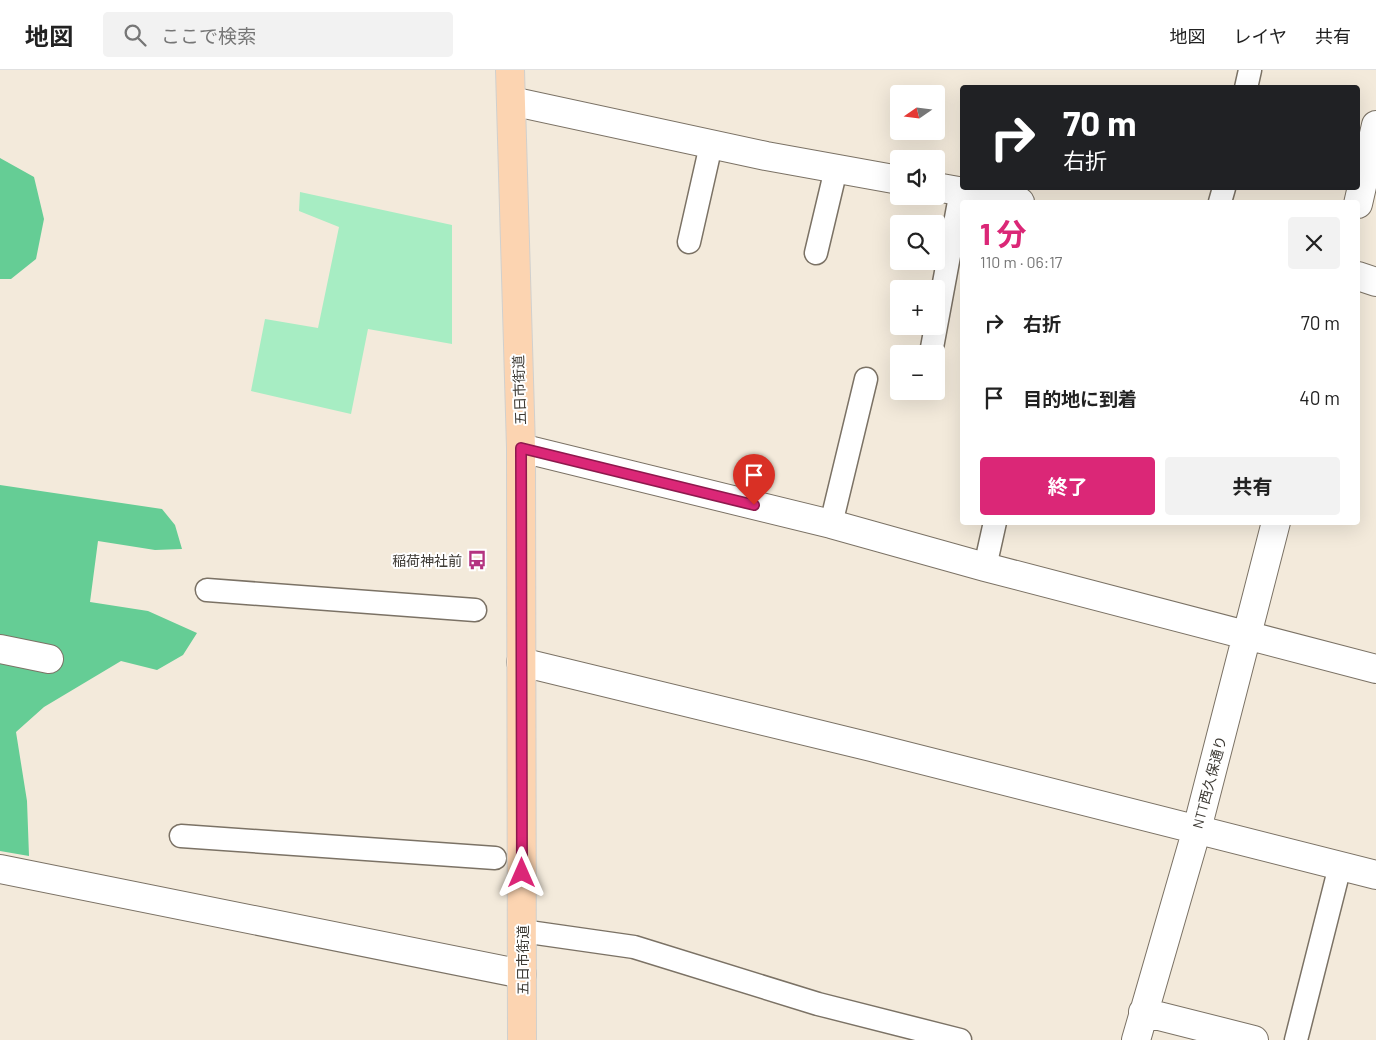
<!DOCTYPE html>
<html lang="ja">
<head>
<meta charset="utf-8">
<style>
	:root { --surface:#fff; --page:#f2f2f2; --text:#222; --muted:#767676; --line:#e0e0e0; --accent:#db2777 }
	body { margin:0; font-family:Barlow,"Noto Sans JP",sans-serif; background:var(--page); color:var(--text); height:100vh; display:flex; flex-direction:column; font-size:19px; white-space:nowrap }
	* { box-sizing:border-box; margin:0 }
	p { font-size:16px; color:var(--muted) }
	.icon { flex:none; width:28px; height:28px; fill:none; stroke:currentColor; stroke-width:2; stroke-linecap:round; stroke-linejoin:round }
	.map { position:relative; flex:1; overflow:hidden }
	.details { position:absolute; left:960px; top:130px; width:400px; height:325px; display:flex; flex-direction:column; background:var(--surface); border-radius:5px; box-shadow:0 5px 20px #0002 }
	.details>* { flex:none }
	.guide { position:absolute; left:960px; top:15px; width:400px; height:105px; border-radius:5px; box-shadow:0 5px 20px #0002; background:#202124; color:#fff; overflow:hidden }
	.needle { width:32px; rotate:256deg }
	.fabs { position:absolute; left:890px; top:15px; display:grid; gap:10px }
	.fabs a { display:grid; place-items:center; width:55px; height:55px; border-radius:5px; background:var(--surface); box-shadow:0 5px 20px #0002; font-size:25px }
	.pin { position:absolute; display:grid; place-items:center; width:42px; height:42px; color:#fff; margin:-51px -21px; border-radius:50% 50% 50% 0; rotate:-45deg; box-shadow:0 0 5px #0007 }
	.pin .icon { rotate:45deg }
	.me { position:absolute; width:55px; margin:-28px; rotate:0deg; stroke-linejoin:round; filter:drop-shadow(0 0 4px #0008) }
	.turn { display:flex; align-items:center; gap:18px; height:105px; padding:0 20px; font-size:22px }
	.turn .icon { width:65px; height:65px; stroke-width:2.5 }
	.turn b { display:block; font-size:35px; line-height:42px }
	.round { display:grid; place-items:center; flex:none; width:52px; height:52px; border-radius:5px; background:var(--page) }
	.overview { display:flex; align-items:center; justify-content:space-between; height:85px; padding:0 20px }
	h1 { font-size:30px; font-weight:700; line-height:38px; color:var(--accent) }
	.cta { display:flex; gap:10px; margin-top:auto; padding:10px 20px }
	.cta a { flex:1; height:58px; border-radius:5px; background:var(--accent); color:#fff; font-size:20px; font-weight:700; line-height:58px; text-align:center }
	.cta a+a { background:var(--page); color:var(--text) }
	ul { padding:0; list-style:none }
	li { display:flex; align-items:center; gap:15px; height:75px; padding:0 20px }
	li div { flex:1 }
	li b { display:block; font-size:19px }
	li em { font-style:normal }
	header { display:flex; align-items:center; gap:30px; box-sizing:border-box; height:70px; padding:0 25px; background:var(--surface); border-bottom:1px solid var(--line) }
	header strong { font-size:24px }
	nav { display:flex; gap:28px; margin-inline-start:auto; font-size:18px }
	.search { width:350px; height:45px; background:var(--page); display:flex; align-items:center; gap:12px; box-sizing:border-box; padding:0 18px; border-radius:5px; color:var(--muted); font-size:19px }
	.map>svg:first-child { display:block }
	.green { fill:#a7edc3 }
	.forest { fill:#65cd95 }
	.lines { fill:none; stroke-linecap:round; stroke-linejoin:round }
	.service-casing { stroke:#7b7265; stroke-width:25 }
	.minor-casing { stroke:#7b7265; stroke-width:30 }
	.primary-casing { stroke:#d0d0ce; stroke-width:30 }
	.service { stroke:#fff; stroke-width:22 }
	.minor { stroke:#fff; stroke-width:28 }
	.primary { stroke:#fcd4b1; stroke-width:28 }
	.route-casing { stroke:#8e194d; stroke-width:12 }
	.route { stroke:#db2777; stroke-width:9 }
	.labels { text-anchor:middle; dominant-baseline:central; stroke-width:4; stroke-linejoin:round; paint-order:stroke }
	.street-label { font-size:14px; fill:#3d3a34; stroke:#fff }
	.poi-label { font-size:14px; fill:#3d3a34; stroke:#fff; text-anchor:end }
</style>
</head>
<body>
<header>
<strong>地図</strong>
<div class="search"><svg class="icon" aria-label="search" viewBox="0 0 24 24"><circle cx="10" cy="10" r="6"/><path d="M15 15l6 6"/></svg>ここで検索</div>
<nav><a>地図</a><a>レイヤ</a><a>共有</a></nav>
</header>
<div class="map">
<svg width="1376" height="970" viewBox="0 0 1376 970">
	<rect width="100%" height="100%" fill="#f3eadb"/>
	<path class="green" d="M 300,122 L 452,155 L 452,274 L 368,259 L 351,344 L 251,321 L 265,249 L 318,258 L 339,157 L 299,141 Z"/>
	<path class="forest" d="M 0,88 L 34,107 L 44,149 L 36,189 L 11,209 L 0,209 Z
		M 0,415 L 162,439 L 175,455 L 182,479 L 155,480 L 98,471 L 90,532 L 148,541 L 197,563 L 183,585 L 157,600 L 121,591 L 44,637 L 16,662 L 27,731 L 29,786 L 0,781 Z"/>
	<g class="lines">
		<defs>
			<path id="service" d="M 1246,18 L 1250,0
				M 1220,132 L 1224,118
				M 689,172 L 711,75
				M 816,183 L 836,99
				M 936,256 L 961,121
				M 931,283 L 936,256
				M 831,454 L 866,309
				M 985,497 L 995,452
				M 207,520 L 475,540
				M 181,766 L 495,788
				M 522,861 L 634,877 L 818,934 L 960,970
				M 1296,970 L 1340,796"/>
			<path id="minor" d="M 511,31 L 766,86 L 899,110
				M 936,117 L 1020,132
				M 1358,134 L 1376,55
				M 1358,206 L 1376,212
				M 521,378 L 831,454 L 985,497 L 1376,599
				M 0,579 L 49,589
				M 521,592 L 871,677 L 1376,805
				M 0,799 L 522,904
				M 1143,942 L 1254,970
				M 1136,970 L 1197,759 L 1276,452"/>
			<path id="primary" d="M 510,0 L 521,378 L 522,970"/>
		</defs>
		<use href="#service" class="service-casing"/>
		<use href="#minor" class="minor-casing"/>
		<use href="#primary" class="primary-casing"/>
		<use href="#service" class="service"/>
		<use href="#minor" class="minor"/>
		<use href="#primary" class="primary"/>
	</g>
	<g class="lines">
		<defs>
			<path id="route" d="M 522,803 L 521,378 L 754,435"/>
		</defs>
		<use href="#route" class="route-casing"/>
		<use href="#route" class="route"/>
	</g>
	<defs>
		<symbol id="bus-bare" viewBox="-9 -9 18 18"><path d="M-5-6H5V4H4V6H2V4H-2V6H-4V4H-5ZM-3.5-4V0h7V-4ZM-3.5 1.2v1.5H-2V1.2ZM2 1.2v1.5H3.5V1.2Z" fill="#b43480" stroke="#fff" stroke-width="2.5" paint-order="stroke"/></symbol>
	</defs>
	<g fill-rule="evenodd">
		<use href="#bus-bare" x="463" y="476" width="28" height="28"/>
	</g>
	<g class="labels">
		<g class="street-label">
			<text transform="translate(519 320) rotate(-92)">五日市街道</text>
			<text transform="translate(1209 712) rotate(-75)">NTT西久保通り</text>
			<text transform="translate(522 890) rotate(-90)">五日市街道</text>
		</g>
		<g class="poi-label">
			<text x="462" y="490">稲荷神社前</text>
		</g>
	</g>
</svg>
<div class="fabs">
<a><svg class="needle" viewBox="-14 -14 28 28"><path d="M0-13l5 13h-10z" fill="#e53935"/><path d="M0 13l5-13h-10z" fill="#767676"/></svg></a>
<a><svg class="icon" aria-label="sound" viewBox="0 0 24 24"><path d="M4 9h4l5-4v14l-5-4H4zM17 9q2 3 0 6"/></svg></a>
<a><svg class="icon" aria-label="search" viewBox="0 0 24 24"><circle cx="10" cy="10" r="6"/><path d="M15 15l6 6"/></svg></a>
<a>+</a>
<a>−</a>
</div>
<div class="pin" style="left:754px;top:435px;background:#d93025"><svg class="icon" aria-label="arrive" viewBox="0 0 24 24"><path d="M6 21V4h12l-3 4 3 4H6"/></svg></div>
<svg class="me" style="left:522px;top:803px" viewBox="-20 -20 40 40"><path d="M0-17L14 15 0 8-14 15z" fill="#db2777" stroke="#fff" stroke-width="4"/></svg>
<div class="guide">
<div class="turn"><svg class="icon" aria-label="right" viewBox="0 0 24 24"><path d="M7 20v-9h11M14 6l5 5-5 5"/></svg><div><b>70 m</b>右折</div></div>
</div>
<section class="details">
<div class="overview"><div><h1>1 分</h1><p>110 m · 06:17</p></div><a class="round"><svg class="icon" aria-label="close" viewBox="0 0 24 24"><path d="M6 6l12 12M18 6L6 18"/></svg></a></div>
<ul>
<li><svg class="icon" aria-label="right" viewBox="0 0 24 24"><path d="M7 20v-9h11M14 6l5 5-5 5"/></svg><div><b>右折</b></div><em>70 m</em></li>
<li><svg class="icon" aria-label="arrive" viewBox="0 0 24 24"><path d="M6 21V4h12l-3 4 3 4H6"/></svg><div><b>目的地に到着</b></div><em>40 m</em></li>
</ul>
<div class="cta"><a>終了</a><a>共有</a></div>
</section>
</div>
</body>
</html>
